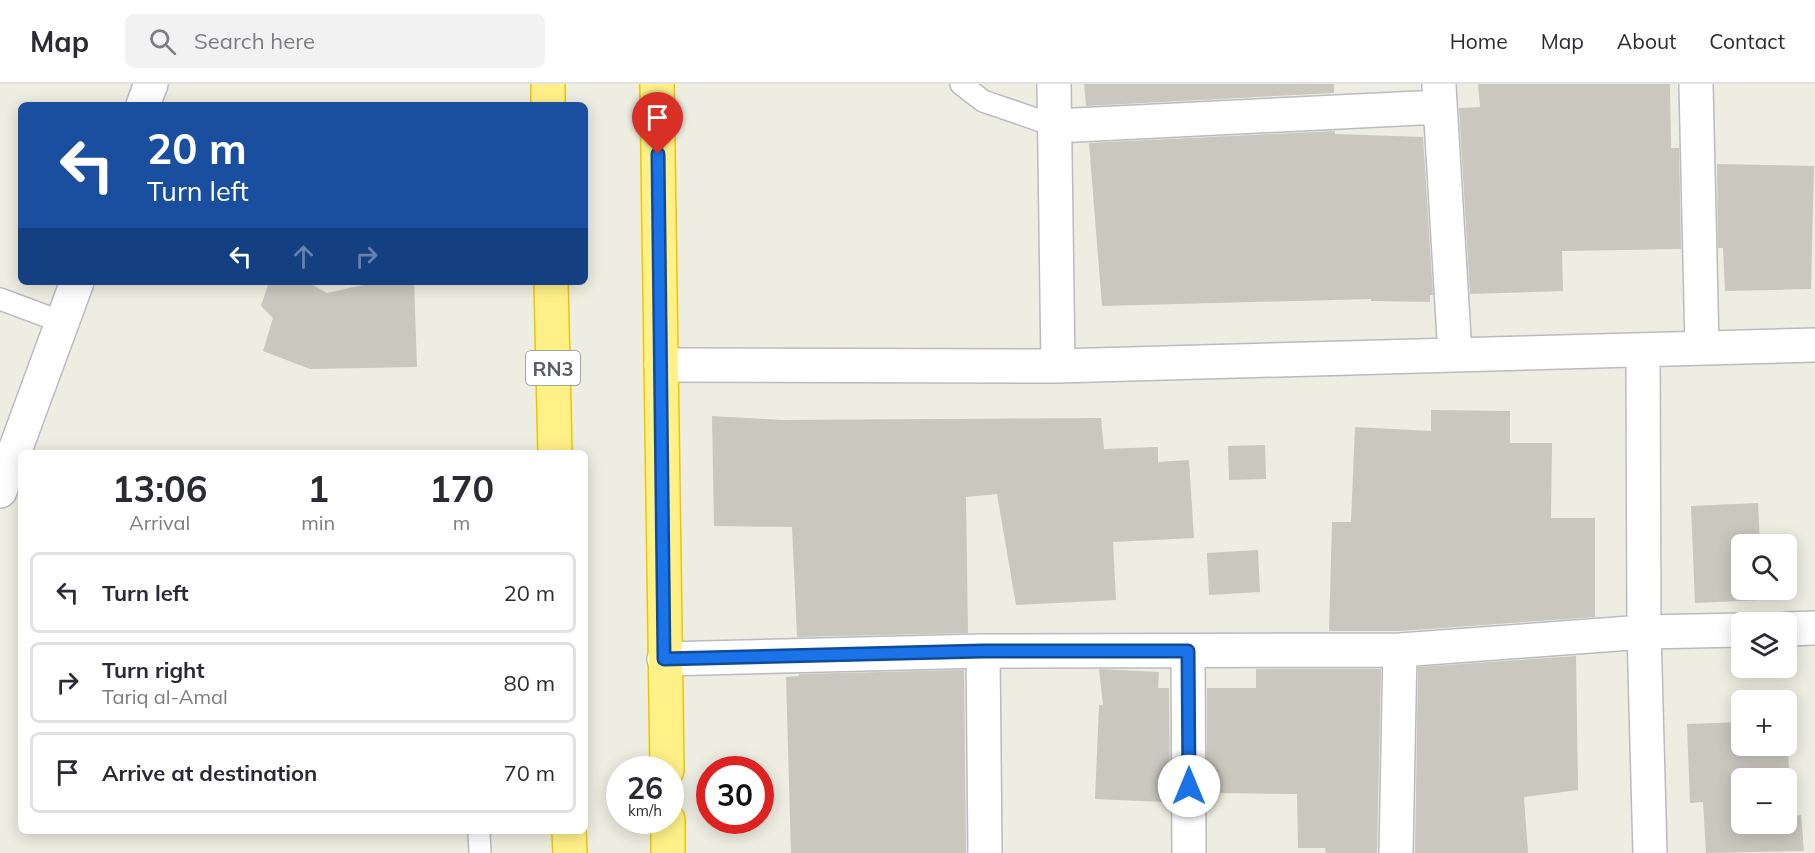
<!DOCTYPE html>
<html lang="en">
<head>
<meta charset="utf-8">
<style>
	:root { --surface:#fff; --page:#f2f2f3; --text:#2b2b33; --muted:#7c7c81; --line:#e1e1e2 }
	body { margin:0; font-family:Mulish,sans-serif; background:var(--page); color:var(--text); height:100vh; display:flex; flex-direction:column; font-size:22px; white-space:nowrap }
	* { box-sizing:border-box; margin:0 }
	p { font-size:20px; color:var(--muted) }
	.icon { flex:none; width:33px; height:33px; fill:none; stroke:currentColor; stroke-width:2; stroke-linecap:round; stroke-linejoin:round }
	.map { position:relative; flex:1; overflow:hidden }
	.sheet { position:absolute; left:18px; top:366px; width:570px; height:384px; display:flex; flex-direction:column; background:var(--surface); border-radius:9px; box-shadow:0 3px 15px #0003 }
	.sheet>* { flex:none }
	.top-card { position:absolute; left:18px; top:18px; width:570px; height:183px; border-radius:9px; box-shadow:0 3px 15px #0003; background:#1a4fa0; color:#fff; overflow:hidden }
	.fabs { position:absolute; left:1731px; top:450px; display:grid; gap:12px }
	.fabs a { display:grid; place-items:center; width:66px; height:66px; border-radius:9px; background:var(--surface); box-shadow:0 3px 15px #0003; font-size:30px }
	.speed { position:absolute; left:606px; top:672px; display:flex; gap:12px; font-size:30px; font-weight:700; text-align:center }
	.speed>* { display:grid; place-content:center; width:78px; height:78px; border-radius:50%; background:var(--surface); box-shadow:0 3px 15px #0003; line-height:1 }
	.speed small { font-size:15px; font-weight:400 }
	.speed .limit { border:9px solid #d22; background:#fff; color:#111 }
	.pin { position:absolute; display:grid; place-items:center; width:51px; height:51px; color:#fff; margin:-62px -26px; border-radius:50% 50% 50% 0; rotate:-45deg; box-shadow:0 0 6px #0007 }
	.pin .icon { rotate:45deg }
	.me { position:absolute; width:66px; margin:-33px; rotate:0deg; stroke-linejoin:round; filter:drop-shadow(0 0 4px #0008) }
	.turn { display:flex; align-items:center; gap:21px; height:126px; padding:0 30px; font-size:27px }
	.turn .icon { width:78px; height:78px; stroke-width:2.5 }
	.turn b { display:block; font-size:42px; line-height:51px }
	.lanes { display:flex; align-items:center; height:57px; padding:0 30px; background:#0003; justify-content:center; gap:30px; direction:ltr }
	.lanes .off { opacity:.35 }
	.eta { display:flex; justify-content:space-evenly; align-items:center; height:102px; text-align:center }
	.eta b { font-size:36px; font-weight:700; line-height:42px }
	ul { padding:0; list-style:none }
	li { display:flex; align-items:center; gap:18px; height:81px; margin:0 12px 9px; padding:0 18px; border:3px solid var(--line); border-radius:9px }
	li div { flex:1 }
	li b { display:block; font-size:22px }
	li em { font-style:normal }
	header { display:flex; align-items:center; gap:36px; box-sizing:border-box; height:84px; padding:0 30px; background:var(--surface); border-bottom:2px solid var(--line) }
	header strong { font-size:28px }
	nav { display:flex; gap:33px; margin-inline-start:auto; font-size:21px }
	.search { width:420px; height:54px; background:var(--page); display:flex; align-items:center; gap:15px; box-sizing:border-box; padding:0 21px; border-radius:9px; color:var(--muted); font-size:22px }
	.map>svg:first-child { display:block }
	.building { fill:#c9c7be; fill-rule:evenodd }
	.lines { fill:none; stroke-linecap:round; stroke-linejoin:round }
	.lane-casing { stroke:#b9bbc1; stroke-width:24 }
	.street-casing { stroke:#b9bbc1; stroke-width:36 }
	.highway-casing { stroke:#efc500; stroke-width:36 }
	.lane { stroke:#fff; stroke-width:21 }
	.street { stroke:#fff; stroke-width:33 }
	.highway { stroke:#fff187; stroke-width:33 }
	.route-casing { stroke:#114b97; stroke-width:15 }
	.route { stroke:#1a73e8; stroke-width:10 }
	.labels { text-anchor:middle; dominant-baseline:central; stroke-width:4.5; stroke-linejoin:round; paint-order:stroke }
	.shield { fill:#fff; stroke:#8c8e92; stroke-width:1.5 }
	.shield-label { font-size:20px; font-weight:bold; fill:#5a5d63 }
</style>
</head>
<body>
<header>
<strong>Map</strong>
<div class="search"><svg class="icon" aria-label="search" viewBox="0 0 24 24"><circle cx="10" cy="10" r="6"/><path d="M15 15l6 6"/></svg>Search here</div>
<nav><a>Home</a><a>Map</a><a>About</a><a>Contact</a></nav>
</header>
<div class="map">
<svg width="1815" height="769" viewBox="0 0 1815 769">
	<rect width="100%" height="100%" fill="#eeede1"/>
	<path class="building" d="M 1084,0 L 1334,0 L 1334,9 L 1086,22 Z
		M 1478,0 L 1670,0 L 1671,64 L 1679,64 L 1681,165 L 1562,167 L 1563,207 L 1470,210 L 1459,24 L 1480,23 Z
		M 1335,47 L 1335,50 L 1423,53 L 1433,211 L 1430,211 L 1430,218 L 1371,217 L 1371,215 L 1102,222 L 1089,59 Z
		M 1717,80 L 1814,82 L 1811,205 L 1725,207 L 1723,164 L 1718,164 Z
		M 269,198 L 307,198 L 327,209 L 377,198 L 414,198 L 417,283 L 310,285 L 263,267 L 273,234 L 261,222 Z
		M 1431,326 L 1510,327 L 1510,359 L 1552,359 L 1551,434 L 1595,434 L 1595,533 L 1399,547 L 1329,547 L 1332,438 L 1351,438 L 1355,343 L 1431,347 Z
		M 712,332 L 782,336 L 1101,334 L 1104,365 L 1158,363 L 1158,378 L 1189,376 L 1194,454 L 1113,458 L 1116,516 L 1016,521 L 997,410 L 966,413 L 968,549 L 797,553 L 792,443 L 714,442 Z
		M 1265,361 L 1266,395 L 1229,396 L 1228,362 Z
		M 1758,419 L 1760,460 L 1742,460 L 1742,506 L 1762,506 L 1763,516 L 1695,519 L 1691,422 Z
		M 1258,466 L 1260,508 L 1209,511 L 1207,469 Z
		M 1576,572 L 1578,706 L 1524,713 L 1528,769 L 1415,769 L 1418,583 Z
		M 1099,585 L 1159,588 L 1158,604 L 1169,604 L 1170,709 L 1164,709 L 1164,718 L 1095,715 L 1099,621 L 1103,621 Z
		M 1256,585 L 1381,585 L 1377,769 L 1326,769 L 1325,764 L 1298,764 L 1297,710 L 1207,709 L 1207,604 L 1256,604 Z
		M 964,586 L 966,769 L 791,769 L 786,593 L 799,592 L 799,590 Z
		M 1786,636 L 1792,732 L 1801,731 L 1804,767 L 1706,769 L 1703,718 L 1690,719 L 1687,640 L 1742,638 L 1742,662 L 1786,662 ZM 1742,694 L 1786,694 L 1786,740 L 1742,740 Z"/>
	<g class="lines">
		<defs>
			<path id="lane" d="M 961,0 L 983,17 L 1056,42
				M 0,215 L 62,238
				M 479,747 L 480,769"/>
			<path id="street" d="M 1054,0 L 1058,282
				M 1696,0 L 1702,264
				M 1439,2 L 1455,271
				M 143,21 L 151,0
				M 1056,42 L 1439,23
				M 1643,266 L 1644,548 L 1650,769
				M 661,281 L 1058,282 L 1815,261
				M 0,407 L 77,198
				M 1786,545 L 1815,544
				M 983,567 L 985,769
				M 1188,567 L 1189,769
				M 664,575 L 983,567 L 1400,566 L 1644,548 L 1742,546
				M 1396,769 L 1400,566"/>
			<path id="highway" d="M 548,0 L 548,21
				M 657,0 L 667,686
				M 551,198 L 555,369
				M 668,736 L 668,769
				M 569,747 L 570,769"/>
		</defs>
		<use href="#lane" class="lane-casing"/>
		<use href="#street" class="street-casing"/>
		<use href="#highway" class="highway-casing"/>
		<use href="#lane" class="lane"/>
		<use href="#street" class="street"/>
		<use href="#highway" class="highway"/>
	</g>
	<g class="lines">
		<defs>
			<path id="route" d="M 658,70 L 664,575 L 983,567 L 1188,567 L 1189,702"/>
		</defs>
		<use href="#route" class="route-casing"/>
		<use href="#route" class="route"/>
	</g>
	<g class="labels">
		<rect class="shield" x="526" y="267" width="54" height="34" rx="4.5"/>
		<g class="shield-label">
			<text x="553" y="284">RN3</text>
		</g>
	</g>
</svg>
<div class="fabs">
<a><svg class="icon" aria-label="search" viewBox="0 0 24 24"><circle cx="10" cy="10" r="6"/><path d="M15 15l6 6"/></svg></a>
<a><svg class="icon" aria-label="layers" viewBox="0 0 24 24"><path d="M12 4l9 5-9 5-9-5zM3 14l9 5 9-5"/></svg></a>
<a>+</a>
<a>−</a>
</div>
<div class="speed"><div>26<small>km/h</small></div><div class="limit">30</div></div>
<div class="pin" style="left:658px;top:70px;background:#d93025"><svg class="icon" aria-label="arrive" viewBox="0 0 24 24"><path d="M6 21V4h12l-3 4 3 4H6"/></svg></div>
<svg class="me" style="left:1189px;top:702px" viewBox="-20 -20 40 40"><circle r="19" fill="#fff"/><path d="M0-13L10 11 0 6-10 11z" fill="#1a73e8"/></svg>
<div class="top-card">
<div class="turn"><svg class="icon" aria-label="left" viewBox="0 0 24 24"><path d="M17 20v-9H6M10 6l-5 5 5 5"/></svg><div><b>20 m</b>Turn left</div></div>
<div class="lanes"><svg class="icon" aria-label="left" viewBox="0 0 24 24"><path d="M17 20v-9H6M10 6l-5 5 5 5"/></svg><svg class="icon off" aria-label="ahead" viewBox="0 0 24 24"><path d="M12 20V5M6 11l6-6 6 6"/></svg><svg class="icon off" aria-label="right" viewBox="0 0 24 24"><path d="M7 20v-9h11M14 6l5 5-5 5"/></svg></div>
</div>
<section class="sheet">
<div class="eta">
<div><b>13:06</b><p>Arrival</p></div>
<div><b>1</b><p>min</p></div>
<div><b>170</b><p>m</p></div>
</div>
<ul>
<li><svg class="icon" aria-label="left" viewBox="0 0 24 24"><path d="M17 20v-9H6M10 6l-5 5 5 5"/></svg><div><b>Turn left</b></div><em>20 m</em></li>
<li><svg class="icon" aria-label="right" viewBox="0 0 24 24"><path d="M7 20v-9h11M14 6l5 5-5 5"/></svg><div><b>Turn right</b><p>Tariq al-Amal</p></div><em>80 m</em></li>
<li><svg class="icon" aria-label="arrive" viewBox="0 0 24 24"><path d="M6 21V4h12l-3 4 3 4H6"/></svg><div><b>Arrive at destination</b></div><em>70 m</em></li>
</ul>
</section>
</div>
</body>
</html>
